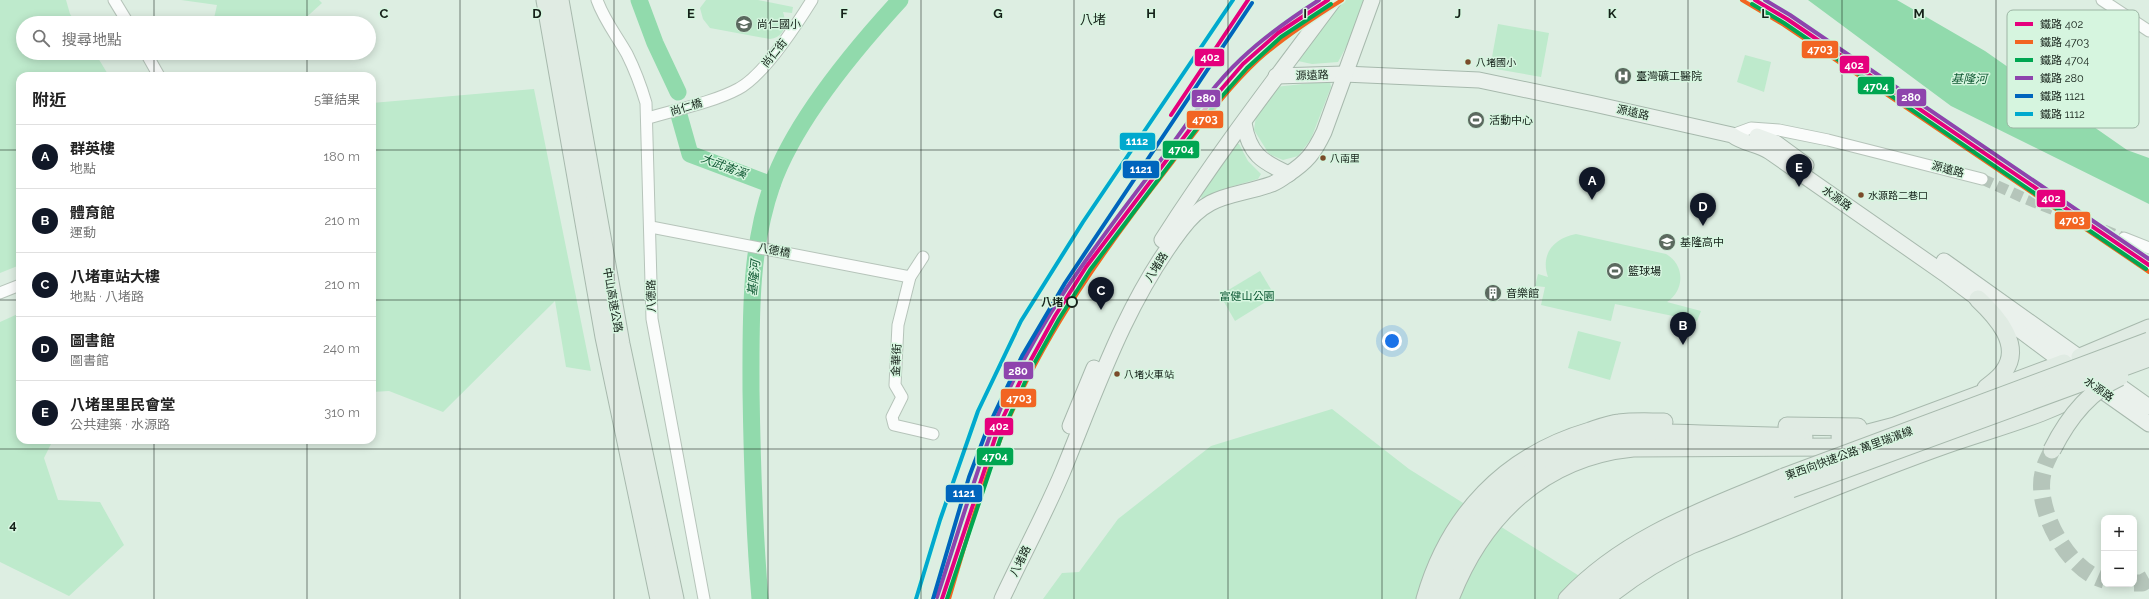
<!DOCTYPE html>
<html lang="zh-TW">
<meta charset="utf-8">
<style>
body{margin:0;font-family:Raleway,"Noto Sans TC",sans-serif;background:#f6f6f6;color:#222}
.controls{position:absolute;right:12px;bottom:12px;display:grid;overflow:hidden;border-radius:8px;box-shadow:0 2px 10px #0003}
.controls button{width:36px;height:36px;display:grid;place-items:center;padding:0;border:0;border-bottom:1px solid #e0e0e0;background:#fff;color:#222;font:20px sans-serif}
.you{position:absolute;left:1392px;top:341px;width:14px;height:14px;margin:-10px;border:3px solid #fff;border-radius:50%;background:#1a73e8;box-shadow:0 0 0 6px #1a73e833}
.badge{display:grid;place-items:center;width:26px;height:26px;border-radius:50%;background:#111827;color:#fff;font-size:13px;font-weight:700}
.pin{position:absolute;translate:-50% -33px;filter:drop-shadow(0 1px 2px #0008)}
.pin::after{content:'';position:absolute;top:21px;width:14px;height:12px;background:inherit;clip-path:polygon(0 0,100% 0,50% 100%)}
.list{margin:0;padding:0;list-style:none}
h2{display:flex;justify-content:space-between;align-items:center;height:52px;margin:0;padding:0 16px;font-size:17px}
h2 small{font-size:13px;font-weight:400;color:#767676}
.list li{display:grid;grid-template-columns:26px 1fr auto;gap:12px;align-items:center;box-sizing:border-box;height:64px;padding:0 16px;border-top:1px solid #e0e0e0}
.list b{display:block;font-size:15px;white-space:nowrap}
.list p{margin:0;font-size:13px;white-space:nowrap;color:#767676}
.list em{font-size:13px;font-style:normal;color:#767676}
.icon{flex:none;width:22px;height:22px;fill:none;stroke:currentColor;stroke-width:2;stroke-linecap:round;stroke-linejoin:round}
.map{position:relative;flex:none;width:2149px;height:599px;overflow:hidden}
.search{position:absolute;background:#fff;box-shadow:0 2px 10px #0003;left:16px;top:16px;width:360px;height:44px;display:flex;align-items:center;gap:10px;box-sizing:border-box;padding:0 14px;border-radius:22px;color:#767676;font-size:15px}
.panel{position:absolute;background:#fff;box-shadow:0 2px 10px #0003;left:16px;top:72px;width:360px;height:372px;border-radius:12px}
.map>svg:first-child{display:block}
</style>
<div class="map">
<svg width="2149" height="599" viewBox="0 0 2149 599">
<rect width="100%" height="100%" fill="#ddeee2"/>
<g fill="#beeacc">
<polygon points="0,0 66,0 70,14 76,23 23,23 23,53 95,53 109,76 20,76 20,265 0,273"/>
<polygon points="181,0 319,0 322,3 300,23 213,23 217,5"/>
<path d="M706 0H758L793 7 792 13 783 12C787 24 785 37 770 39L710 28 703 19 700 8Z"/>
<polygon points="1341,0 1365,0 1352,36 1338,62 1312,64 1298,61"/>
<polygon points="1498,24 1549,33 1541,77 1490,68"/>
<polygon points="1745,55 1771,62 1764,92 1737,82"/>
<polygon points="1330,81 1331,87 1311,139 1298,156 1283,160 1269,154 1254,130 1256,116 1275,87"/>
<polygon points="534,89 591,371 566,367 555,301 443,412 389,391 372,392 372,103"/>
<polygon points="1234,144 1239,144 1248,161 1261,174 1258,179 1226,188 1202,199 1200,193"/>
<path d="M1576 234 1666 254C1685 265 1685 290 1667 302L1701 311 1697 321 1615 304 1611 321 1541 305 1545 287 1535 286 1538 274 1548 277C1540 254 1554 238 1576 234Z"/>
<polygon points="1260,271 1275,296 1235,321 1220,295"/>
<polygon points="20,313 20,440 53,440 44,458 58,500 100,502 124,545 69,596 0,562 0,322"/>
<polygon points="1578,331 1621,342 1610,380 1568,368"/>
<polygon points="1332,409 1409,469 1616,599 1043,599 1062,573 1079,572 1118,519 1211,446"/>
</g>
<polygon fill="#91daac" points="1808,0 1897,0 1985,51 2127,150 2149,158 2149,204 1951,106"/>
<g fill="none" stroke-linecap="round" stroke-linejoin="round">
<g stroke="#91daac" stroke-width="17">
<polyline points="639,0 655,43 678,92"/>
<polyline points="679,115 690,154 772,185"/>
<path d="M760 599C754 529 752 460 751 390 751 321 749 251 772 185 794 122 855 49 900 0"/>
</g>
<polyline stroke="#b5c5ba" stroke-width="11" stroke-dasharray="11 5.5" stroke-linecap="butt" points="1982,179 2024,198 2124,238"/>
<g stroke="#b5c5ba" stroke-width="17" stroke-dasharray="17 8" stroke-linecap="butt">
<path d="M2052 450C2049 457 2044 465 2043 473 2034 508 2068 571 2104 580"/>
<polyline points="2134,583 2142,583 2149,579"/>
</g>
<g stroke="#b6c4ba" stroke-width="13">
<g id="minor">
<polyline points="114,0 128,23"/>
<path d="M597 0C604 20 617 36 627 54 635 70 641 86 646 103L652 319 704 599"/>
<polyline points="2102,0 2149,31"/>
<polyline points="146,53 159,76"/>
<path d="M648 118C675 110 714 102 738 89 763 76 797 24 812 0"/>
<polyline points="1732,135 1751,128 1779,130 1828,140 1982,179"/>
<polyline points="651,227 910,277"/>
<polyline points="2124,238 2149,248"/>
<polyline points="923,257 910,277 898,325 895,385 902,397 892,417 894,425 933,434"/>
<polyline points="0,293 20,285"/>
</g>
</g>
<g stroke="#a7b9ad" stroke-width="17">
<g id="major">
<path d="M1276 76 1344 74 1479 80 1594 104 1732 135C1744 144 1758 144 1770 152L1945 274 2072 369"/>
<path d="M1244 123C1249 154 1262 162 1289 174"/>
<polyline points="1757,136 1776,143 1806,165"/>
<path d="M1162 240C1215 157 1275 79 1334 0"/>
<polyline points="1944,261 2149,407"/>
<polyline points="2091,383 2149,424"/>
<polyline points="1070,426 1094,368"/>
<path d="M1002 599C1022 556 1045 514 1063 471 1097 388 1126 302 1181 230 1209 192 1232 198 1272 184 1277 182 1283 178 1287 175 1307 162 1314 153 1324 132L1372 0"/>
</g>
</g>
<g stroke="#a7b9ad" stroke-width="19">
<g id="highway">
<polyline points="545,0 604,337 659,599"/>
<polyline points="560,0 621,344 675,599"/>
<path d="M1978 299C1996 316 2023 345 2004 371 2000 378 1992 383 1986 388"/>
<polyline points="2080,357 2149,328"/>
<polyline points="1787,426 1858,427"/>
<polyline points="1840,437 1853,437 1895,426 2064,363"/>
<path d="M1425 599C1449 515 1505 456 1590 431 1599 428 1609 424 1619 423 1634 421 1649 422 1664 422"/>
<path d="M1438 599C1464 534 1498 486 1562 454 1579 446 1598 438 1617 436 1645 432 1673 433 1701 434 1735 435 1770 436 1804 437"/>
<path d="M1450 599C1482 516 1543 457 1633 448L1862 447"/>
<path d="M1567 599C1626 536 1707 509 1784 477"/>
<path d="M1586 599C1600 586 1614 572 1630 562 1679 529 1737 510 1791 489"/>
<path d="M1605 599C1632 577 1659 560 1691 545 1776 511 1860 475 1945 445 1996 427 2049 415 2095 386"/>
</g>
</g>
<use href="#minor" stroke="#fafcfb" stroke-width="11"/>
<use href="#major" stroke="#eaf1ec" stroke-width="15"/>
<use href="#highway" stroke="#e0ebe3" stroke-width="17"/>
<g stroke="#a7b9ad" stroke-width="19" stroke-linecap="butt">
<g id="highway-bridge">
<path d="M2052 450C2067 420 2089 391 2120 377"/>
<polyline points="1784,477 2149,341"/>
<polyline points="1791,489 2149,358"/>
</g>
</g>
<use href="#highway-bridge" stroke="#e0ebe3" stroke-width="17"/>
<g stroke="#d6f5df" stroke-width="7">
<g id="rail-1">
<polyline points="1755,0 1787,19 2149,265"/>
<polyline points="1171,115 1248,0"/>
<polyline points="942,599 999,426 1027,367 1055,316 1086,267 1212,100 1243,64 1278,33 1328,0"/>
</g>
</g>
<g stroke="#d6f5df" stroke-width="7">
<g id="rail-2">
<polyline points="1742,0 1784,25 2149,272"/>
<path d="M949 599C966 542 982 483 1005 428 1045 332 1107 246 1171 164 1199 128 1225 91 1258 60 1284 37 1313 18 1342 0"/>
</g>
</g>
<g stroke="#d6f5df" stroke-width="7">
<g id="rail-3">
<polyline points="1752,4 1784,23 2146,269"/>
<polyline points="947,599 1004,428 1031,369 1059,319 1090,270 1216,103 1247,68 1281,37 1331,4"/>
</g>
</g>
<g stroke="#d6f5df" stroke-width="7">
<g id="rail-4">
<polyline points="1765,0 1790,15 2149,259"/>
<path d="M937 597C956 540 973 481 994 425 1031 328 1097 243 1160 161 1185 127 1210 88 1241 59 1265 36 1291 18 1319 0"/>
</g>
</g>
<g stroke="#d6f5df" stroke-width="7">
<polyline id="rail-5" points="933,599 969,477 988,427 1022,356 1065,283 1252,3"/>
</g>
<g stroke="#d6f5df" stroke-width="7">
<polyline id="rail-6" points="916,599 940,520 978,411 1021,321 1083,222 1233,0"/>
</g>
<use href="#rail-1" stroke="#e5007d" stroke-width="4"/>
<use href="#rail-2" stroke="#f26522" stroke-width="4"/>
<use href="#rail-3" stroke="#00a651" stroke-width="4"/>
<use href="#rail-4" stroke="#8e44ad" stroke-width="4"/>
<use href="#rail-5" stroke="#0065bd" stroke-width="4"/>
<use href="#rail-6" stroke="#00a9ce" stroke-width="4"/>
</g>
<path fill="none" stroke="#152119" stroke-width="1" stroke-opacity="0.55" d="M154 0V23M307 0V23M460 0V599M614 0V599M768 0V599M921 0V599M1074 0V599M1228 0V599M1382 0V599M1535 0V599M1688 0V599M1842 0V599M1996 0V599M154 53V76M307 53V76M0 150H20M372 150H2149M0 300H20M372 300H2149M154 440V599M307 440V599M0 449H2149"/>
<defs>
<g id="school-disc" transform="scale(0.9)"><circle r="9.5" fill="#5b695f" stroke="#d6f5df"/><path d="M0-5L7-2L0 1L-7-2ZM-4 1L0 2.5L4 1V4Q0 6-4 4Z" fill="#fff"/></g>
<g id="hospital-disc" transform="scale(0.9)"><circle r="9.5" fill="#5b695f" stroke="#d6f5df"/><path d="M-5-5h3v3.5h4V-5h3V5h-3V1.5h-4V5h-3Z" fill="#fff"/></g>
<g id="stadium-disc" transform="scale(0.9)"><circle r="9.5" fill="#5b695f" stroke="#d6f5df"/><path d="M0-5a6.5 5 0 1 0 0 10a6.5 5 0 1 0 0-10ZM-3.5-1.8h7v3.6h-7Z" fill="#fff"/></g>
<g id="building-disc" transform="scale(0.9)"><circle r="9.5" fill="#5b695f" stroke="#d6f5df"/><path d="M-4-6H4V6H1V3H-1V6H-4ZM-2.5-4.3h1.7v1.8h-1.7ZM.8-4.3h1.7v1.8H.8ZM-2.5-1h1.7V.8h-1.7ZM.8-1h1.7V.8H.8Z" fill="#fff"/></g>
</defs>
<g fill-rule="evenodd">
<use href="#school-disc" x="744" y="24"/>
<use href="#hospital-disc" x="1623" y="76"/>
<use href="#stadium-disc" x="1476" y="120"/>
<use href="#school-disc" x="1667" y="242"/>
<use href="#stadium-disc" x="1615" y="271"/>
<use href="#building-disc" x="1493" y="293"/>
</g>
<g fill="#7a4b2a" stroke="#d6f5df" stroke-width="1.5">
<circle cx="1468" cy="62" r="3.5"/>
<circle cx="1323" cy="158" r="3.5"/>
<circle cx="1861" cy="195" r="3.5"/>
<circle cx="1117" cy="374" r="3.5"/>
</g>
<circle fill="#d6f5df" stroke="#152119" stroke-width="2" cx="1072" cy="302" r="5"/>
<g text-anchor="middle" stroke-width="3" stroke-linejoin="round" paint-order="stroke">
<g font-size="10" fill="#152119" stroke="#d6f5df" text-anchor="start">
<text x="1476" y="66">八堵國小</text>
<text x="1330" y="162">八南里</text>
<text x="1868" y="199">水源路二巷口</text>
<text x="1124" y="378">八堵火車站</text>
</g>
<g font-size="11" fill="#152119" stroke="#d6f5df" text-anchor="start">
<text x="757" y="28">尚仁國小</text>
<text x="1636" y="80">臺灣礦工醫院</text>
<text x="1489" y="124">活動中心</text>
<text x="1680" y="246">基隆高中</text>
<text x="1628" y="275">籃球場</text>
<text x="1506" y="297">音樂館</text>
</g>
<g font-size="11" fill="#152119" stroke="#d6f5df">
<text transform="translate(774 53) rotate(-51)" y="4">尚仁街</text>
<text transform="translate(1312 75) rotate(-2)" y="4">源遠路</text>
<text transform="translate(686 107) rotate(-17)" y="4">尚仁橋</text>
<text transform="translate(1633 112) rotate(13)" y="4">源遠路</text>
<text transform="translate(1948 169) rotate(15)" y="4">源遠路</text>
<text transform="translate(1837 198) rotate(35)" y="4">水源路</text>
<text transform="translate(774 250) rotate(11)" y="4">八德橋</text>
<text transform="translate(1156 267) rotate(-58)" y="4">八堵路</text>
<text transform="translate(651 296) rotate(-91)" y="4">八德路</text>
<text transform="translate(613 300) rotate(80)" y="4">中山高速公路</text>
<text transform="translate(896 360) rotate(-87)" y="4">金華街</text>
<text transform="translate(2099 389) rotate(35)" y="4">水源路</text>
<text transform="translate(1849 453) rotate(-20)" y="4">東西向快速公路 萬里瑞濱線</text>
<text transform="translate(1020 561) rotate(-64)" y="4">八堵路</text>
</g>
<g font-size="11" fill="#05532e" stroke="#d6f5df">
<text x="1247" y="300">富健山公園</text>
</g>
<g font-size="11" font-weight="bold" fill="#152119" stroke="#d6f5df" text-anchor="end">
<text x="1063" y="306">八堵</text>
</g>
<g font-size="12" font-style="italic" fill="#0f5933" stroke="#d6f5df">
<text x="1969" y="83">基隆河</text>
<text transform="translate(724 166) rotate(21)" y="4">大武崙溪</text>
<text transform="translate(754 278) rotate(-84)" y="4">基隆河</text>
</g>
<g font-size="13" fill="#152119" stroke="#d6f5df">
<text x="1093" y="24">八堵</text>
</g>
</g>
<rect x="2007" y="10" width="132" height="118" rx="6" fill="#d6f5df" stroke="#9cb5a4" stroke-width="1"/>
<rect x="2015" y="22" width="18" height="4" fill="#e5007d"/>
<rect x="2015" y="40" width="18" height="4" fill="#f26522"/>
<rect x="2015" y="58" width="18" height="4" fill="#00a651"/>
<rect x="2015" y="76" width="18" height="4" fill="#8e44ad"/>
<rect x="2015" y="94" width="18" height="4" fill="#0065bd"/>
<rect x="2015" y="112" width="18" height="4" fill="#00a9ce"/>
<g font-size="11" fill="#152119">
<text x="2040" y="28">鐵路 402</text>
<text x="2040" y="46">鐵路 4703</text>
<text x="2040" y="64">鐵路 4704</text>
<text x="2040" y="82">鐵路 280</text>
<text x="2040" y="100">鐵路 1121</text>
<text x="2040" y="118">鐵路 1112</text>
</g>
<g font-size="13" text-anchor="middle" font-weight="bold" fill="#152119" stroke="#d6f5df" stroke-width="3" stroke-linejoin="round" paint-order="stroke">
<text x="384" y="18">C</text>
<text x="537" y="18">D</text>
<text x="691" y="18">E</text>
<text x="844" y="18">F</text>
<text x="998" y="18">G</text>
<text x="1151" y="18">H</text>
<text x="1305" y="18">I</text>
<text x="1458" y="18">J</text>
<text x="1612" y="18">K</text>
<text x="1765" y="18">L</text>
<text x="1919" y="18">M</text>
<text x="13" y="529">4</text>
</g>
<g stroke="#d6f5df" stroke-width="1.5">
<rect x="1801" y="40" width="38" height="19" rx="4" fill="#f26522"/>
<rect x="1194" y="48" width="31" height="19" rx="4" fill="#e5007d"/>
<rect x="1839" y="55" width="31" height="19" rx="4" fill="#e5007d"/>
<rect x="1857" y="76" width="38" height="19" rx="4" fill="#00a651"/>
<rect x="1896" y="88" width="31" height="19" rx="4" fill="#8e44ad"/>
<rect x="1191" y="89" width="30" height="19" rx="4" fill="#8e44ad"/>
<rect x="1186" y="110" width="38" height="19" rx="4" fill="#f26522"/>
<rect x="1119" y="132" width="37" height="19" rx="4" fill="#00a9ce"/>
<rect x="1162" y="140" width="38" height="19" rx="4" fill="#00a651"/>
<rect x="1122" y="160" width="38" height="19" rx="4" fill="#0065bd"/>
<rect x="2036" y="189" width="30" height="19" rx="4" fill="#e5007d"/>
<rect x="2054" y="211" width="37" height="19" rx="4" fill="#f26522"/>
<rect x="1003" y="361" width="31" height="19" rx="4" fill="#8e44ad"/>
<rect x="1000" y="388" width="37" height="20" rx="4" fill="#f26522"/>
<rect x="984" y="417" width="30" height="19" rx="4" fill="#e5007d"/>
<rect x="976" y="447" width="38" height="19" rx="4" fill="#00a651"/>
<rect x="945" y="484" width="38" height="19" rx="4" fill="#0065bd"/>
</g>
<g font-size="11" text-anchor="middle" font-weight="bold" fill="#fff">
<text x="1820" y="53">4703</text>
<text x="1210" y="61">402</text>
<text x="1854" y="69">402</text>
<text x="1876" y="90">4704</text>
<text x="1911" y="101">280</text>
<text x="1206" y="102">280</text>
<text x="1205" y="123">4703</text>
<text x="1137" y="145">1112</text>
<text x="1181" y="153">4704</text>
<text x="1141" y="173">1121</text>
<text x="2051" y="202">402</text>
<text x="2072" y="224">4703</text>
<text x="1018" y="375">280</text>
<text x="1019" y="402">4703</text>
<text x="999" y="430">402</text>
<text x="995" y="460">4704</text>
<text x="964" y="497">1121</text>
</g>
</svg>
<div class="controls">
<button>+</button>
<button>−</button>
</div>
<div class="you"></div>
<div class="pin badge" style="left:1592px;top:200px">A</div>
<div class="pin badge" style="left:1683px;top:345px">B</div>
<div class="pin badge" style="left:1101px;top:310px">C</div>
<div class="pin badge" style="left:1703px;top:226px">D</div>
<div class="pin badge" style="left:1799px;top:187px">E</div>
<div class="search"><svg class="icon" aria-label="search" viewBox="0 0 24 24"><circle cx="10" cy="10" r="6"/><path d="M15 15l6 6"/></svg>搜尋地點</div>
<section class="panel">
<h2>附近<small>5筆結果</small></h2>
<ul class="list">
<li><span class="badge">A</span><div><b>群英樓</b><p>地點</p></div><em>180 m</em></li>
<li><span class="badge">B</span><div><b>體育館</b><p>運動</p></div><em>210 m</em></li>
<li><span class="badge">C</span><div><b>八堵車站大樓</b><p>地點 · 八堵路</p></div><em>210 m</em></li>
<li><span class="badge">D</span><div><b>圖書館</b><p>圖書館</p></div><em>240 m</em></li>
<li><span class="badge">E</span><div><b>八堵里里民會堂</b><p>公共建築 · 水源路</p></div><em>310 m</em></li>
</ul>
</section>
</div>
